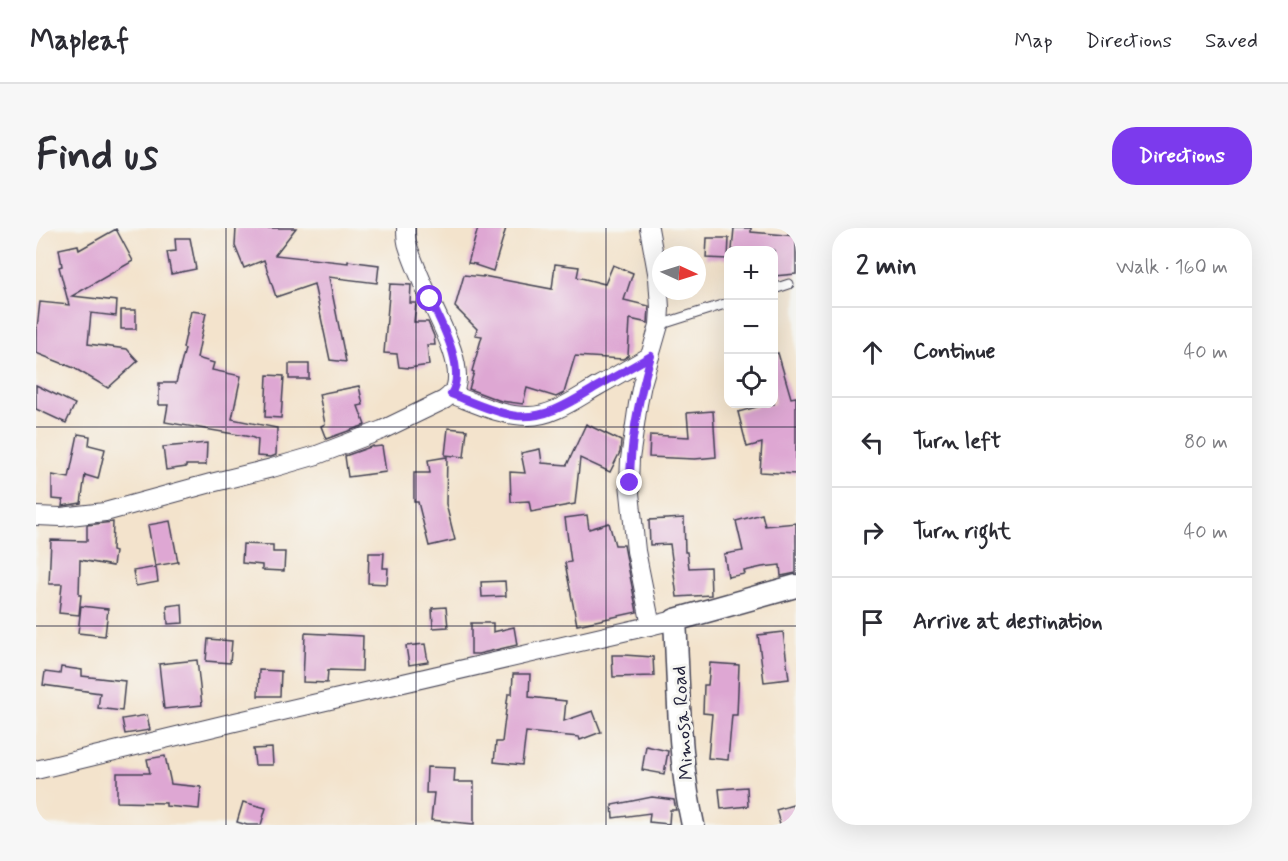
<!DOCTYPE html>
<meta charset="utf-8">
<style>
body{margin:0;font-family:Mynerve,sans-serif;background:#f7f7f7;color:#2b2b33}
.controls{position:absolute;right:18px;top:18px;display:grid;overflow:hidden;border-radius:12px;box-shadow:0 6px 24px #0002}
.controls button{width:54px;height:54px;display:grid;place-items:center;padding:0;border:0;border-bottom:2px solid #e1e1e2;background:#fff;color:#2b2b33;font:30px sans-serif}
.compass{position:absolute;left:616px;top:18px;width:54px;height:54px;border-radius:50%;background:#fff;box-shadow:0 6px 24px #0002;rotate:94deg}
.stop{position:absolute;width:18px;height:18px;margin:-14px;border:4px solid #7c3aed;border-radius:50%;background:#fff}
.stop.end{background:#7c3aed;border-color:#fff;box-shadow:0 2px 6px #0008}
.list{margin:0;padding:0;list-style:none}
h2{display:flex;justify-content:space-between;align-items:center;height:78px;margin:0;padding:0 24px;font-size:26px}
h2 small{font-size:20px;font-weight:400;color:#7c7c81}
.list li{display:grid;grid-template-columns:39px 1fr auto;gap:18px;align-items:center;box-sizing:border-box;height:90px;padding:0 24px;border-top:2px solid #e1e1e2}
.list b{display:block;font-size:22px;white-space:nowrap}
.list em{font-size:20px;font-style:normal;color:#7c7c81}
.icon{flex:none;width:33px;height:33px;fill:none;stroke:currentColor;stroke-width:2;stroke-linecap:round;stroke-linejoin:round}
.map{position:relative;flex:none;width:760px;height:597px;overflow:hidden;border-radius:24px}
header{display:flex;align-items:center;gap:36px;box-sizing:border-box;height:84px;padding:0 30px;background:#fff;border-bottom:2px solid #e1e1e2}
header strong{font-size:28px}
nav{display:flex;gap:33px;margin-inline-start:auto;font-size:21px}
.intro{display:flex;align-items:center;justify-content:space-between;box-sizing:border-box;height:144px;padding:0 36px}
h1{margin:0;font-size:42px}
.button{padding:15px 27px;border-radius:24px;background:#7c3aed;color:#fff;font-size:21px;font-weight:700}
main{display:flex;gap:36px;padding:0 36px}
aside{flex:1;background:#fff;border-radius:24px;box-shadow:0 6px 24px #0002}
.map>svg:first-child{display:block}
</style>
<header>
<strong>Mapleaf</strong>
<nav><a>Map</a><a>Directions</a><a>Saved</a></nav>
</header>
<div class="intro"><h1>Find us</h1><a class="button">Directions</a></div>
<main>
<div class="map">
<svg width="760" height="597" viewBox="0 0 760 597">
<rect width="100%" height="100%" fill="#f6f6f2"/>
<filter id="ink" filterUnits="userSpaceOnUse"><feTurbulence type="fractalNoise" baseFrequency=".0167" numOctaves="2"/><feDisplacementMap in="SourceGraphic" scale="12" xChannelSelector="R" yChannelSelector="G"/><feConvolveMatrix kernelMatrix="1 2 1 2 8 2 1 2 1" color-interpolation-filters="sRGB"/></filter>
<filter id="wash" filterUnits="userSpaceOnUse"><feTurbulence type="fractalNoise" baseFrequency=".008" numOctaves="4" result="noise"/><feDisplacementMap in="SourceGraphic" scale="24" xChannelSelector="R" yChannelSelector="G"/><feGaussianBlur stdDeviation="1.35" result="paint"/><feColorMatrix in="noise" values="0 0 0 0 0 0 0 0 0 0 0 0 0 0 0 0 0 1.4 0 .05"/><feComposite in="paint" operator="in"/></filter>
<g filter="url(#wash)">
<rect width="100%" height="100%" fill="#f3e3cc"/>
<g id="blocks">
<g fill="#dea7d3">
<polygon points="200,0 260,0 239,27 312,35 312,33 343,37 341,55 293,49 310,134 294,132 278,56 240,69 228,32 208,40 199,18"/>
<polygon points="442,0 470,0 457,43 439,37 440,36 432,35"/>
<polygon points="698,0 715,0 715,4 760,8 760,46 738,48 738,22 696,22"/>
<polygon points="80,1 97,33 36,68 81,73 80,88 55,85 52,116 91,121 102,133 72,160 38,140 0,125 0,100 1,100 4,74 33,77 23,39 26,38 23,21 42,17 43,22"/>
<polygon points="139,10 154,10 160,41 135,46 131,24 140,23"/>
<polygon points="671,10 693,10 692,31 670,30"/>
<polygon points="519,36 543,39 541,49 569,56 577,37 597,45 588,72 613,78 612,95 594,91 592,128 587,131 539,128 528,165 520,169 491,160 487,176 465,173 433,161 438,144 436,143 446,108 439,107 441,101 419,79 428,47 447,49 447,48 516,61"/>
<polygon points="354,56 375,57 374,75 380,75 378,94 392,94 398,108 399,117 391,117 393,137 373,140 363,139 361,126 348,125"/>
<rect x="85" y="82" width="15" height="19"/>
<polygon points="155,83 170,85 161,130 178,135 176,142 205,148 196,191 241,200 240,227 235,229 221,228 222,212 215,209 129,194 132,177 123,177 123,155 140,155 149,121 147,120"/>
<polygon points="742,125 755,170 760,169 760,246 724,244 726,215 711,219 702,184 721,179 721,177 738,176 738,126"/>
<rect x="253" y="136" width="20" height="15"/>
<polygon points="231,147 248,148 245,190 229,189"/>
<polygon points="0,157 39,176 30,195 0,181"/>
<polygon points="323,158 327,177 322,178 329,197 290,211 285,198 289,196 283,166"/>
<polygon points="677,183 680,229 659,231 613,229 614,207 653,209 651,185"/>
<polygon points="550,196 585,213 584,224 574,244 544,230 539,276 495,284 493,273 475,274 474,244 489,245 485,225 504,221 506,235 531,237"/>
<polygon points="412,200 431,202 428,229 409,227"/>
<polygon points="42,206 54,208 53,217 69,221 62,251 49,247 45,275 26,278 27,272 16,271 16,247 33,250"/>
<polygon points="171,215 170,237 150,237 150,239 130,242 127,219"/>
<polygon points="337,218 337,219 346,218 350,244 312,249 309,228"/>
<polygon points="411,229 410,276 419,312 393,318 382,274 378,274 378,245 394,245 392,232"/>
<polygon points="726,286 729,298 760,295 760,345 745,348 744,337 726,339 708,343 709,346 692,349 688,326 707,323 700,293"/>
<polygon points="551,287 553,301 573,295 579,317 588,317 601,384 541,397 529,335 535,334 529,290"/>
<polygon points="648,290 649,324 651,324 653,340 674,339 675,367 641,369 634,316 614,317 613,292"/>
<polygon points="134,293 142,334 119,338 112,297"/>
<polygon points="77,294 76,323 79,324 77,338 44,332 43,367 45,367 43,387 23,385 26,356 13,356 15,312 51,313 51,297"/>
<polygon points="207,316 237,317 237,324 249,324 248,343 226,342 226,337 206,335"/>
<polygon points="333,325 348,325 347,340 352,340 351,356 332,355"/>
<polygon points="120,339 122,354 100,358 97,343"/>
<polygon points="469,353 470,368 446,369 445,354"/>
<polygon points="146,376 147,395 132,396 131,378"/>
<polygon points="45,378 72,381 69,408 42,405"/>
<polygon points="410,379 412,399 397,400 396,380"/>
<polygon points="435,395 457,395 457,404 478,399 481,417 442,426 435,426"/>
<polygon points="747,404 753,451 728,454 722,407"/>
<polygon points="269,405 327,408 326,443 292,442 291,455 267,454"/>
<polygon points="172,411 196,413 194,435 170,433"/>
<polygon points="389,416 392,434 373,437 370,418"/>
<polygon points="576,427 588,427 617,429 618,448 577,449"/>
<polygon points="161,432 166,477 128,481 123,436"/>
<polygon points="674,435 703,437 701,487 696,487 692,532 672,530 676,486 667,485 668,457 672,457"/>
<polygon points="25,439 46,442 46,448 89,453 86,483 62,480 64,465 7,457 9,444 24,446"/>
<polygon points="223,442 245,443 244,468 222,468"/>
<polygon points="477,446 494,446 493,469 530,473 528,493 557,483 565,504 544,512 543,509 490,504 486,537 458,534 460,514 466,514 472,466 476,466"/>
<polygon points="111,487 114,502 89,506 86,491"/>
<polygon points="610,518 632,523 628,546 606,542"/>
<polygon points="236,520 237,537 219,537 217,521"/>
<polygon points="129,528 135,556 165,559 163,581 130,578 130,575 81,574 81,545 114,545 111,531"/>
<polygon points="391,539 419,540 418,554 438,554 438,596 395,592 398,565 390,565"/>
<polygon points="711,559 712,578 685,581 683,561"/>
<polygon points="616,569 638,572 640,582 634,582 633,596 613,594 614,585 577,590 576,577"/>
<polygon points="207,574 230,580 225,597 211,597 201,594"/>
<polygon points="757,577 760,587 760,597 744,597 740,582"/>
</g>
</g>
</g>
<g filter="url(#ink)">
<use href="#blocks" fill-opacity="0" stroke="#413f51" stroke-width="1.5"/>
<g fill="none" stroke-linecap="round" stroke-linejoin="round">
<g stroke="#413f51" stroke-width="11">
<g id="service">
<polyline points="738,61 753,56"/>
<polyline points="623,97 692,75"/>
</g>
</g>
<g stroke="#413f51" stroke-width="20">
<g id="minor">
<polyline points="613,0 622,50 624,80 623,97 606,156 602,176 594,231 593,255 600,323 615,398"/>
<path d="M415 166C439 175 465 188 491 188 516 189 541 170 562 158 580 148 597 138 614 128"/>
<path d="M0 288 25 289 69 284 175 255 236 240 281 227 346 202 408 172C413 168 418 165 420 158 426 134 405 96 395 74 387 56 378 37 372 18 370 13 370 6 370 0"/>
<polyline points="0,542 199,494 639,392"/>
</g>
</g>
<g stroke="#413f51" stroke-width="25">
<path id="tertiary" d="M657 597C642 530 643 460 639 392L760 358"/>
</g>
<use href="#service" stroke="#fff" stroke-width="9"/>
<use href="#minor" stroke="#fff" stroke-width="18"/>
<use href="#tertiary" stroke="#fff" stroke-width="22"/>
</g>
</g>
<g fill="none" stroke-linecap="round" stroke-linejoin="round" filter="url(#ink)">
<path stroke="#7c3aed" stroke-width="8" d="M394 71C405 95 431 141 415 166 436 174 459 185 481 188 512 191 538 172 562 158 580 148 597 138 615 128 603 169 594 211 594 255"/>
</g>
<path fill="none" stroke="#22223b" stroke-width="1.5" stroke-opacity="0.55" d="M190 0V597M380 0V597M570 0V597M0 199H760M0 398H760"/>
<g text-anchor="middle" stroke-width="6" stroke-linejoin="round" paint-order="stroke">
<g font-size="20" fill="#22223b" stroke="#f6f6f2">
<text transform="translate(646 495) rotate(-94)" y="7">Mimosa Road</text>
</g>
</g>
</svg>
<div class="controls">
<button>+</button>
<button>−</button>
<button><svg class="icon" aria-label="locate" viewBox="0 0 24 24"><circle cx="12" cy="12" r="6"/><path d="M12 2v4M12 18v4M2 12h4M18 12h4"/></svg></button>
</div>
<svg class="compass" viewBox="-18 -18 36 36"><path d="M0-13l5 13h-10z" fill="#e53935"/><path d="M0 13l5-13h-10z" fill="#7c7c81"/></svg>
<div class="stop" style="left:394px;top:71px"></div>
<div class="stop end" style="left:594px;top:255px"></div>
</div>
<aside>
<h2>2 min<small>Walk · 160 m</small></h2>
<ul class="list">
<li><svg class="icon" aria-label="ahead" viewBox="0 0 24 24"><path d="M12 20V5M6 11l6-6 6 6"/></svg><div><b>Continue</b></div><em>40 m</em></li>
<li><svg class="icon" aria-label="left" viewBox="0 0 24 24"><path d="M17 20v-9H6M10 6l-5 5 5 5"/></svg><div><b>Turn left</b></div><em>80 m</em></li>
<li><svg class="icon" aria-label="right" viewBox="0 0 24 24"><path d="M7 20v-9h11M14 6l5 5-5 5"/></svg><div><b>Turn right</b></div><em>40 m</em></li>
<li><svg class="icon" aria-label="arrive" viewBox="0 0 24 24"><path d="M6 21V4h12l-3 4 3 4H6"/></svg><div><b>Arrive at destination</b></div></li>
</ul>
</aside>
</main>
